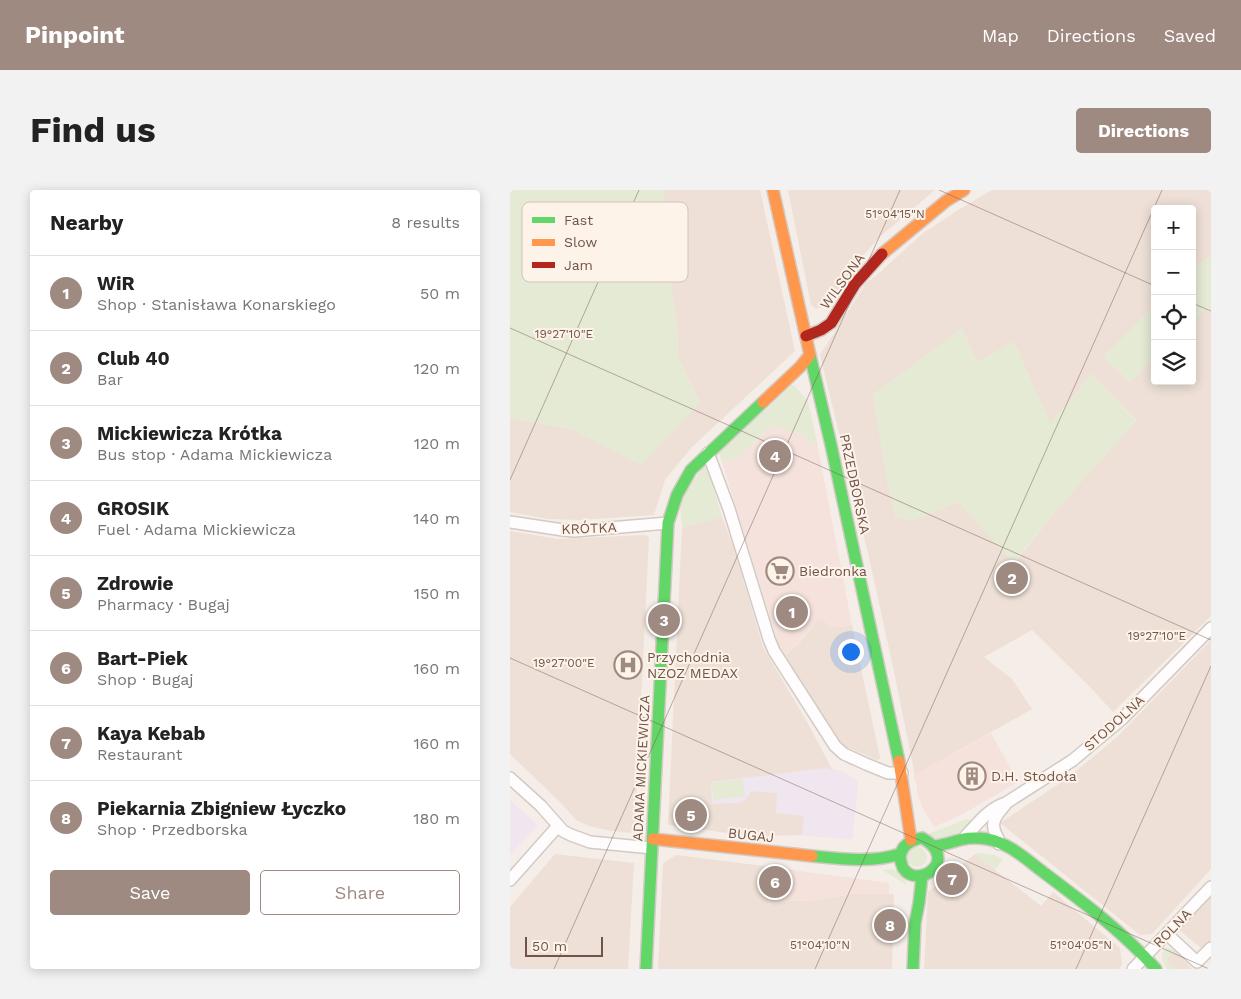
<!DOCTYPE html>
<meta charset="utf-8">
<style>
body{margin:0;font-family:"Work Sans",sans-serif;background:#f2f2f2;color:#222}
.controls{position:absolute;right:15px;top:15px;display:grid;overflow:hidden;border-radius:5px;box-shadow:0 2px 12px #0003}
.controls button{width:45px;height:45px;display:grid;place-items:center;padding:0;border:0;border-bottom:1px solid #e0e0e0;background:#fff;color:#222;font:25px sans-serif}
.scale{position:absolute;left:15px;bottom:12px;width:78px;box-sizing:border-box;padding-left:5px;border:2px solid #70544b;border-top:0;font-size:14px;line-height:18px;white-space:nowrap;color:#70544b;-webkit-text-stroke:4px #fef3e9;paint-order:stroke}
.you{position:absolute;left:340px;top:461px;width:18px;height:18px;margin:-12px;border:4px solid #fff;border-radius:50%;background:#1a73e8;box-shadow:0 0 0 8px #1a73e833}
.badge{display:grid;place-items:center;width:32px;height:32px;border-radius:50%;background:#9f8a82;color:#fff;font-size:16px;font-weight:700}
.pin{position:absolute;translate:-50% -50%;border:2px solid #fff;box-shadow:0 1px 5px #0006}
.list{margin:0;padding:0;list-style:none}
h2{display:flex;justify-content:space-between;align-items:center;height:65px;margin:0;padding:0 20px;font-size:21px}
h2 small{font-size:16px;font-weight:400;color:#767676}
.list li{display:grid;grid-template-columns:32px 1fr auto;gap:15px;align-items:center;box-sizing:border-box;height:75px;padding:0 20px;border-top:1px solid #e0e0e0}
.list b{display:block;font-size:19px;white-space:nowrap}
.list p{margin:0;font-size:16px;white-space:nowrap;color:#767676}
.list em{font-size:16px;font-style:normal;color:#767676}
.actions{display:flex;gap:10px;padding:15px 20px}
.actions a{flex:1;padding:11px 0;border:1px solid #9f8a82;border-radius:5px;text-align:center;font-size:18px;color:#9f8a82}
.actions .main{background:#9f8a82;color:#fff}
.icon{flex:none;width:28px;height:28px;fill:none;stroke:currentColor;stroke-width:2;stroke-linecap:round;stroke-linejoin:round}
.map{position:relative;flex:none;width:701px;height:779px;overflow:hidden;border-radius:5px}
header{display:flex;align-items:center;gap:30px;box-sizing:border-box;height:70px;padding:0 25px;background:#9f8a82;color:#fff}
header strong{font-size:24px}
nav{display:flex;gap:28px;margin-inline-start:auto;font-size:18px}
.intro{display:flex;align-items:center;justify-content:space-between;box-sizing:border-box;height:120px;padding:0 30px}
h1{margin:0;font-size:35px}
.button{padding:12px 22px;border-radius:5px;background:#9f8a82;color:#fff;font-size:18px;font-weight:700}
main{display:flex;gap:30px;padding:0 30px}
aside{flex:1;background:#fff;border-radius:5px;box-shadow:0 2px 12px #0003}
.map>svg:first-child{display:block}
</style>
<header>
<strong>Pinpoint</strong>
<nav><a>Map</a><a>Directions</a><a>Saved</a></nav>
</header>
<div class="intro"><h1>Find us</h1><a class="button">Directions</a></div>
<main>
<aside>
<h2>Nearby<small>8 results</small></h2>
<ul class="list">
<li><span class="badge">1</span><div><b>WiR</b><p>Shop · Stanisława Konarskiego</p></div><em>50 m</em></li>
<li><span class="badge">2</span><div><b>Club 40</b><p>Bar</p></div><em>120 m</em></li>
<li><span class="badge">3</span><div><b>Mickiewicza Krótka</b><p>Bus stop · Adama Mickiewicza</p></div><em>120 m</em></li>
<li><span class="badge">4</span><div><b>GROSIK</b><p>Fuel · Adama Mickiewicza</p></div><em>140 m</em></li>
<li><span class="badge">5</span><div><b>Zdrowie</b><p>Pharmacy · Bugaj</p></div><em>150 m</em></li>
<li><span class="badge">6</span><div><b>Bart-Piek</b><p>Shop · Bugaj</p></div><em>160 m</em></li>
<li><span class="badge">7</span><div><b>Kaya Kebab</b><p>Restaurant</p></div><em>160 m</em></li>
<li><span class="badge">8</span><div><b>Piekarnia Zbigniew Łyczko</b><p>Shop · Przedborska</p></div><em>180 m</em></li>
</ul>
<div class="actions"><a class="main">Save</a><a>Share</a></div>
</aside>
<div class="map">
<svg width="701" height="779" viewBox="0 0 701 779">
<rect width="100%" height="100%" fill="#f5eee8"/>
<g fill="#eee0d6" fill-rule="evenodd">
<polygon points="153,0 250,0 285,161 181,258 155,290 144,325 70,330 38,329 0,322 0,228 62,239 109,263 123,271 190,213 168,167 167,135 158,77 155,41"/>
<polygon points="278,0 425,0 372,45 347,72 320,114 306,119 301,115"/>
<path d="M482 0H701V65L682 80V19H645V115L594 167 620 192 645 168V191H682V132L696 118 701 123V426L603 522 580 497 522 440 474 467 502 489 522 519 405 585 383 477 358 363 310 165 356 93 369 83 412 44 448 20ZM452 139 467 172 504 152 540 234 562 209 581 184 626 230 554 311 504 373 449 312 386 327 378 295 363 205Z"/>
<polygon points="212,327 224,359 253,457 297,532 322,579 334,582 348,592 342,649 292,645 247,646 232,645 158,635 172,337"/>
<polygon points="0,341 48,349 136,345 139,348 125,633 121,643 96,640 79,636 66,630 51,613 0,564"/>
<polygon points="308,429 334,437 342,435 370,568 367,570 332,555 273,469 285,455 287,456"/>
<polygon points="701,450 701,679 642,744 630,745 490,633 559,587 607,547"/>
<polygon points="45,664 124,673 118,779 0,779 0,717"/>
<polygon points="465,664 531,716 543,702 610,758 612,775 609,779 414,779 418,702"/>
<polygon points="167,665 253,676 259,715 279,711 309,710 341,704 384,704 382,779 148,779 153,674 159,669"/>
<polygon points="701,706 701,750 692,759 669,740"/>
<polygon points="665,760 682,779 665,779 656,769"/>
</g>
<g fill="#f5e2dc">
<polygon points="261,236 296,245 298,254 307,252 342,435 334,437 321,437 315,432 308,429 286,456 284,455 273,469 212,272 227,268"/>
<polygon points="481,543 508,592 451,625 424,637 414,621 407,603 407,595 403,586"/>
<polygon points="253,676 379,693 379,704 341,704 309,710 279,711 259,715"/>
</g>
<g fill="#f0e6f0">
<polygon points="315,578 334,582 348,592 342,649 292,645 294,626 266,623 267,603 240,601 240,604 235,610 229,613 202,614 201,592"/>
<polygon points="0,610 28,635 0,665"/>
</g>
<g fill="#e4ead4">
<polygon points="0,0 153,0 155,41 158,77 167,135 168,167 190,213 131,275 62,239 0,228"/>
<polygon points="701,65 701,123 696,118 682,132 682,80"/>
<polygon points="645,115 645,168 620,192 594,167"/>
<path d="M452 139 467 172 504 152 540 233 562 209 581 184 626 231C583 277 543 324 503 373L449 312 402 331 386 327 378 295 363 205Z"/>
<polygon points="282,195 284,195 298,211 307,252 298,254 295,245 261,236 227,268 212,272 209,263"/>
<polygon points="194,276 200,285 212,327 172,337 170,316 175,303"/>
<polygon points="232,589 235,606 204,610 201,593"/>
<polygon points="457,629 466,632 461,637 430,651 415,644 411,638 418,644"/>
<circle cx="407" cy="667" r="10"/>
<polygon points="468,663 484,665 493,669 485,680 465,664"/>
<path d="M381 679C391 680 393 687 397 695L372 680Z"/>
<path d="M657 758 665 760 656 769 665 779H657C652 772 649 764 657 758Z"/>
</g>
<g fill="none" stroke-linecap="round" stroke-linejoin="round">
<g stroke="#d2cac4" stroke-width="14">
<g id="street">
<polyline points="198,263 219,319 259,449 264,461 325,556 334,564 356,574 378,583 392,583"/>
<polyline points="0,332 53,340 64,341 158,333"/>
<polyline points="0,588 31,616 53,641 61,645 80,652 142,658"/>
<path d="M454 648C467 635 477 619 496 613L563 570 612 529 701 438"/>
<path d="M489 654C489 648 487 647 485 642 480 631 489 622 495 615"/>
<polyline points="0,690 48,636"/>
<polyline points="657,744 687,772 701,758"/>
<polyline points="623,779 701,697"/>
</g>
</g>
<g stroke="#d4cac5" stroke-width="14">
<g id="fast">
<polyline points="300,165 321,255 389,571"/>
<path d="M412 648C451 669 408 701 393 678 391 673 389 668 391 663 394 653 403 650 412 648Z"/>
<path d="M425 656C446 653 454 645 477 649 499 653 516 669 533 682 573 712 612 741 646 779"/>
<path d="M302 666C331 669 362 673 390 664"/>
<polyline points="136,779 158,333 167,305 181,280 253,212"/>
<polyline points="403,779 405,733 409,713 412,686"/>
</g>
</g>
<g stroke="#d4cac5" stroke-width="14">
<g id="slow">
<polyline points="372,64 436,11 454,0"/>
<polyline points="253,212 290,177 300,165 263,0"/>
<polyline points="389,571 401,650"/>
<polyline points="143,649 302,666"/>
</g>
</g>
<g stroke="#d4cac5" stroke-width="14">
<polyline id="jam" points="296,146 311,140 321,133 345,94 372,64"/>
</g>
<use href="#street" stroke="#fefcfc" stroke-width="11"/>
<use href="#fast" stroke="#63d668" stroke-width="11"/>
<use href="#slow" stroke="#ff974d" stroke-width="11"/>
<use href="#jam" stroke="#b3261e" stroke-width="11"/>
</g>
<path fill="none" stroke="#70544b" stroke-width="1" stroke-opacity="0.45" d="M429 0 645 96M682 113 701 121M0 138 701 450M0 290 129 0M0 468 699 779M44 779 390 0M305 779 652 0M566 779 701 476"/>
<defs>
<g id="supermarket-ring" transform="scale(1.4375)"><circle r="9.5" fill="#fef3e9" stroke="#9f8a82" stroke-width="1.5"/><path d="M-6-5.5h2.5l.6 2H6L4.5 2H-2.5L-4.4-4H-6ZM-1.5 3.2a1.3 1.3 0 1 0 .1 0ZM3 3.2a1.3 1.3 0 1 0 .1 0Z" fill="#9f8a82"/></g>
<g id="hospital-ring" transform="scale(1.4375)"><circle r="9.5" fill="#fef3e9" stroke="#9f8a82" stroke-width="1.5"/><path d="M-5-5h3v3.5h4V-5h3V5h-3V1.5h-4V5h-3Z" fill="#9f8a82"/></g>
<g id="building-ring" transform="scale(1.4375)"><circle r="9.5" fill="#fef3e9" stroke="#9f8a82" stroke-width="1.5"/><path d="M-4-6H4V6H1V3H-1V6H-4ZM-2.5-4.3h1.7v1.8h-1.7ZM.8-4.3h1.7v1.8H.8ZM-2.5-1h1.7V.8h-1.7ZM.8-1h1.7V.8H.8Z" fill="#9f8a82"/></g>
</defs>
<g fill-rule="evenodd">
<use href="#supermarket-ring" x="270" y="381"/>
<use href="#hospital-ring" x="118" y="475"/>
<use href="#building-ring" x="462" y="586"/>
</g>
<g text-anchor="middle" stroke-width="4" stroke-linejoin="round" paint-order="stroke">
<g font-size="14" fill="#70544b" stroke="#fef3e9">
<text transform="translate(332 91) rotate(-54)" y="5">WILSONA</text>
<text transform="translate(345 294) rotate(78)" y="5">PRZEDBORSKA</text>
<text transform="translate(79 338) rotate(-2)" y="5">KRÓTKA</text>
<text transform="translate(604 533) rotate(-42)" y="5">STODOLNA</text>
<text transform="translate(131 578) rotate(-87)" y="5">ADAMA MICKIEWICZA</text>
<text transform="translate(241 645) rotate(6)" y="5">BUGAJ</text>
<text transform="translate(662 738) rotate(-46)" y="5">ROLNA</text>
</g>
<g font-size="14" fill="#70544b" stroke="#fef3e9" text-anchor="start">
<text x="289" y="386">Biedronka</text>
<text x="137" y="472">Przychodnia<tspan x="137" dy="16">NZOZ MEDAX</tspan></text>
<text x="481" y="591">D.H. Stodoła</text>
</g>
</g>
<rect x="12" y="12" width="166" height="80" rx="8" fill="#fef3e9" stroke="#d3c3ba" stroke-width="1"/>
<rect x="22" y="27" width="23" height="6" fill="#63d668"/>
<rect x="22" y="49" width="23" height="7" fill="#ff974d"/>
<rect x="22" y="72" width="23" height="6" fill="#b3261e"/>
<g font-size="14" fill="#70544b">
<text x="54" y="35">Fast</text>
<text x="54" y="57">Slow</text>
<text x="54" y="80">Jam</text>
</g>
<g font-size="12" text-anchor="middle" fill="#70544b" stroke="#fef3e9" stroke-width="4" stroke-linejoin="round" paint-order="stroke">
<text x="385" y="28">51°04'15"N</text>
<text x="54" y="148">19°27'10"E</text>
<text x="647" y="450">19°27'10"E</text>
<text x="54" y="477">19°27'00"E</text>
<text x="310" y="759">51°04'10"N</text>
<text x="571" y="759">51°04'05"N</text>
</g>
</svg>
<div class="controls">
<button>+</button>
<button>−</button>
<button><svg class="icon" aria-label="locate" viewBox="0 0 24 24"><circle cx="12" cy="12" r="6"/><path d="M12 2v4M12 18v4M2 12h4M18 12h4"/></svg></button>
<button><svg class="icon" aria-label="layers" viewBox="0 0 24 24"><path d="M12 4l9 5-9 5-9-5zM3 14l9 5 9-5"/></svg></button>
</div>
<div class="scale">50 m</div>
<div class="you"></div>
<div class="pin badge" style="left:282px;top:422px">1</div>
<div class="pin badge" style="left:502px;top:388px">2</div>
<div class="pin badge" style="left:154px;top:430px">3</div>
<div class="pin badge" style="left:265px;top:266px">4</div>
<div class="pin badge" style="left:181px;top:625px">5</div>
<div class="pin badge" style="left:265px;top:692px">6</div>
<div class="pin badge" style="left:442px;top:689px">7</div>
<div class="pin badge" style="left:380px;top:735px">8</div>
</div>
</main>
